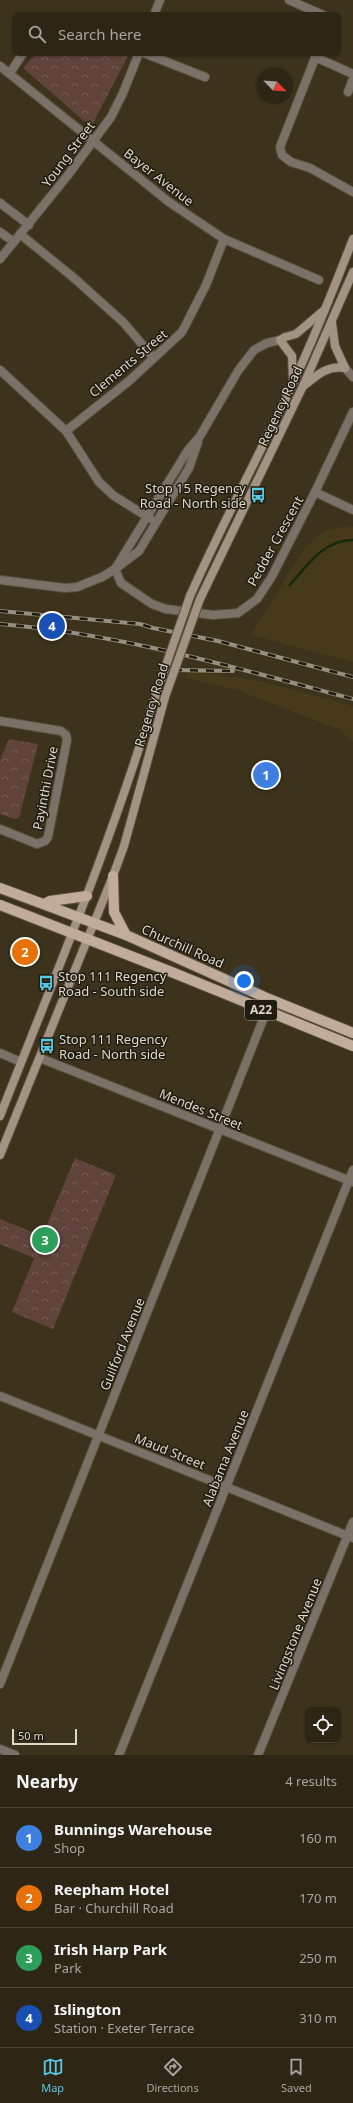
<!DOCTYPE html>
<meta charset="utf-8">
<style>
body{margin:0;font-family:"Noto Sans",sans-serif;background:#3a3222;color:#f1f3f6}
.controls{position:absolute;right:12px;bottom:12px;display:grid;overflow:hidden;border-radius:8px;box-shadow:0 1px 3px #0004}
.controls button{width:36px;height:36px;display:grid;place-items:center;padding:0;border:0;border-bottom:1px solid #494334;background:#2e2615;color:#f1f3f6;font:20px sans-serif}
.compass{position:absolute;left:257px;top:68px;width:36px;height:36px;border-radius:50%;background:#2e2615;box-shadow:0 1px 3px #0004;rotate:115deg}
.scale{position:absolute;left:12px;bottom:10px;width:65px;box-sizing:border-box;padding-left:4px;border:2px solid #dcd7c9;border-top:0;font-size:11px;line-height:14px;white-space:nowrap;color:#dcd7c9;-webkit-text-stroke:3px #201c11;paint-order:stroke}
.you{position:absolute;left:244px;top:981px;width:14px;height:14px;margin:-10px;border:3px solid #fff;border-radius:50%;background:#1a73e8;box-shadow:0 0 0 6px #1a73e833}
.badge{display:grid;place-items:center;width:26px;height:26px;border-radius:50%;background:#58c9e3;color:#fff;font-size:13px;font-weight:700}
.pin{position:absolute;translate:-50% -50%;border:2px solid #fff;box-shadow:0 1px 4px #0006}
.list{margin:0;padding:0;list-style:none}
h2{display:flex;justify-content:space-between;align-items:center;height:52px;margin:0;padding:0 16px;font-size:17px}
h2 small{font-size:13px;font-weight:400;color:#a7a5a0}
.list li{display:grid;grid-template-columns:26px 1fr auto;gap:12px;align-items:center;box-sizing:border-box;height:60px;padding:0 16px;border-top:1px solid #494334}
.list b{display:block;font-size:15px;white-space:nowrap}
.list p{margin:0;font-size:13px;white-space:nowrap;color:#a7a5a0}
.list em{font-size:13px;font-style:normal;color:#a7a5a0}
.icon{flex:none;width:22px;height:22px;fill:none;stroke:currentColor;stroke-width:2;stroke-linecap:round;stroke-linejoin:round}
.map{position:relative;flex:none;width:353px;height:1755px;overflow:hidden}
.search{position:absolute;background:#2e2615;box-shadow:0 1px 3px #0004;left:12px;right:12px;top:12px;height:44px;display:flex;align-items:center;gap:10px;box-sizing:border-box;padding:0 14px;border-radius:8px;color:#a7a5a0;font-size:15px}
.sheet{height:292px;background:#2e2615}
nav{display:flex;justify-content:space-around;align-items:center;box-sizing:border-box;height:56px;border-top:1px solid #494334;background:#2e2615;font-size:11px;color:#a7a5a0}
nav a{display:grid;justify-items:center;gap:2px}
nav .on{color:#58c9e3}
.map>svg:first-child{display:block}
</style>
<div class="map">
<svg width="353" height="1755" viewBox="0 0 353 1755">
<defs>
<pattern id="forest-crowns" width="20" height="18" patternUnits="userSpaceOnUse"><rect width="20" height="18" fill="#60433b"/><path d="M2 6a3 3 0 1 1 6 0M12 15a3 3 0 1 1 6 0" fill="none" stroke="#765d56"/></pattern>
</defs>
<rect width="100%" height="100%" fill="#3d331c"/>
<g fill="#473a1b">
<polygon points="347,526 353,527 353,662 251,635 304,549 325,530"/>
<polygon points="188,671 260,681 353,706 353,742 340,730 237,690 186,678"/>
</g>
<g fill="url(#forest-crowns)">
<polygon points="37,53 125,53 129,54 91,127 23,68"/>
<polygon points="9,739 38,744 19,818 14,819 0,814 0,760"/>
<polygon points="75,1158 116,1175 53,1329 12,1312 34,1258 0,1244 0,1219 42,1236"/>
</g>
<g fill="none" stroke-linecap="round" stroke-linejoin="round">
<path stroke="#132c0b" stroke-width="2.5" d="M290 585C308 564 324 540 353 540"/>
<g stroke="#5a513b" stroke-width="10">
<g id="minor">
<polyline points="289,0 323,15"/>
<polyline points="154,15 160,0"/>
<polyline points="144,53 205,77"/>
<polyline points="317,53 280,147 282,155 291,162 310,168 353,192"/>
<polyline points="315,57 353,74"/>
<polyline points="0,66 169,202 224,239 319,280"/>
<polyline points="10,73 23,53"/>
<polyline points="348,92 353,79"/>
<polyline points="0,203 29,225"/>
<polyline points="0,232 14,242"/>
<polyline points="20,234 74,278 123,322 153,357"/>
<polyline points="0,259 68,175 111,117 123,93 139,53"/>
<polyline points="345,368 353,377"/>
<polyline points="0,370 66,431 99,482 114,496 151,519"/>
<polyline points="66,431 129,381 182,332 206,285 224,239"/>
<polyline points="315,492 353,510"/>
<polyline points="115,569 121,583 152,604 166,609 213,615 238,613 257,599 271,578 315,492 353,412"/>
<polyline points="115,569 188,450 200,436 238,371 254,350 267,343 280,340"/>
<polyline points="0,580 65,588 77,587 102,577 115,569 139,551 189,468 198,442"/>
<polyline points="0,721 61,731 66,735 67,740 48,837 45,841 37,844 0,829"/>
<polyline points="0,1053 21,1062"/>
<polyline points="40,1058 353,1182"/>
<polyline points="0,1396 353,1538"/>
<polyline points="0,1684 266,1012"/>
<polyline points="0,1749 15,1755"/>
<polyline points="119,1755 353,1170"/>
<polyline points="258,1755 353,1522"/>
</g>
</g>
<g stroke="#5a513b" stroke-width="10">
<g id="secondary">
<polyline points="332,323 335,346 345,368"/>
<polyline points="293,380 292,356 280,340 285,337 296,334 323,311"/>
<path d="M305 385C317 375 328 365 345 368"/>
<path d="M190 596C222 524 260 454 293 383 315 336 334 288 353 239"/>
<polyline points="200,599 303,386 353,272"/>
<path d="M0 1116C55 976 113 838 156 694"/>
<polyline points="0,1155 113,876 124,846 165,697"/>
</g>
</g>
<g stroke="#5a513b" stroke-width="12">
<g id="primary">
<polyline points="113,876 114,912 126,935"/>
<polyline points="0,888 126,935 269,999 353,1033"/>
<polyline points="44,904 50,901 87,896"/>
<polyline points="0,905 169,971 353,1046"/>
</g>
</g>
<use href="#minor" stroke="#7b7169" stroke-width="8"/>
<use href="#secondary" stroke="#a29385" stroke-width="8"/>
<use href="#primary" stroke="#c1ac9b" stroke-width="10"/>
<g stroke="#97907e" stroke-width="4">
<g id="rail">
<polyline points="0,611 140,624 153,628 218,641 353,677"/>
<path d="M0 624C121 634 236 668 353 699"/>
<polyline points="174,670 233,671"/>
</g>
</g>
<use href="#rail" stroke="#201c11" stroke-width="2.5" stroke-dasharray="8" stroke-linecap="butt"/>
<g stroke="#5a513b" stroke-width="10" stroke-linecap="butt">
<g id="secondary-bridge">
<polyline points="156,694 190,596"/>
<polyline points="165,697 200,599"/>
</g>
</g>
<use href="#secondary-bridge" stroke="#a29385" stroke-width="8"/>
</g>
<defs>
<g id="bus-bare" transform="scale(1.2)"><path d="M-5-6H5V4H4V6H2V4H-2V6H-4V4H-5ZM-3.5-4V0h7V-4ZM-3.5 1.2v1.5H-2V1.2ZM2 1.2v1.5H3.5V1.2Z" fill="#58c9e3" stroke="#201c11" stroke-width="2.5" paint-order="stroke"/></g>
</defs>
<g fill-rule="evenodd">
<use href="#bus-bare" x="258" y="495"/>
<use href="#bus-bare" x="46" y="983"/>
<use href="#bus-bare" x="47" y="1046"/>
</g>
<g text-anchor="middle" stroke-width="3" stroke-linejoin="round" paint-order="stroke">
<rect fill="#201c11" stroke="#a49f92" stroke-width="1" x="245" y="1000" width="32" height="20" rx="3"/>
<g font-size="12" font-weight="bold" fill="#dcd7c9">
<text x="261" y="1014">A22</text>
</g>
<g font-size="13" fill="#dcd7c9" stroke="#201c11">
<text transform="translate(68 154) rotate(-53)" y="5">Young Street</text>
<text transform="translate(159 177) rotate(38)" y="5">Bayer Avenue</text>
<text transform="translate(128 363) rotate(-40)" y="5">Clements Street</text>
<text transform="translate(280 406) rotate(-65)" y="5">Regency Road</text>
<text transform="translate(275 541) rotate(-61)" y="5">Pedder Crescent</text>
<text transform="translate(151 705) rotate(-73)" y="5">Regency Road</text>
<text transform="translate(45 788) rotate(-79)" y="5">Payinthi Drive</text>
<text transform="translate(183 946) rotate(24)" y="5">Churchill Road</text>
<text transform="translate(201 1109) rotate(22)" y="5">Mendes Street</text>
<text transform="translate(122 1344) rotate(-68)" y="5">Guilford Avenue</text>
<text transform="translate(170 1451) rotate(22)" y="5">Maud Street</text>
<text transform="translate(225 1458) rotate(-68)" y="5">Alabama Avenue</text>
<text transform="translate(295 1634) rotate(-68)" y="5">Livingstone Avenue</text>
</g>
<g font-size="13" fill="#dcd7c9" stroke="#201c11" text-anchor="start">
<text x="246" y="493" text-anchor="end">Stop 15 Regency<tspan x="246" dy="15">Road - North side</tspan></text>
<text x="58" y="981">Stop 111 Regency<tspan x="58" dy="15">Road - South side</tspan></text>
<text x="59" y="1044">Stop 111 Regency<tspan x="59" dy="15">Road - North side</tspan></text>
</g>
</g>
</svg>
<div class="controls">
<button><svg class="icon" aria-label="locate" viewBox="0 0 24 24"><circle cx="12" cy="12" r="6"/><path d="M12 2v4M12 18v4M2 12h4M18 12h4"/></svg></button>
</div>
<svg class="compass" viewBox="-18 -18 36 36"><path d="M0-13l5 13h-10z" fill="#e53935"/><path d="M0 13l5-13h-10z" fill="#a7a5a0"/></svg>
<div class="scale">50 m</div>
<div class="you"></div>
<div class="pin badge" style="left:266px;top:775px;background:#3f7fe0">1</div>
<div class="pin badge" style="left:25px;top:952px;background:#e8710a">2</div>
<div class="pin badge" style="left:45px;top:1240px;background:#2e9e5b">3</div>
<div class="pin badge" style="left:52px;top:626px;background:#1a4fb4">4</div>
<div class="search"><svg class="icon" aria-label="search" viewBox="0 0 24 24"><circle cx="10" cy="10" r="6"/><path d="M15 15l6 6"/></svg>Search here</div>
</div>
<section class="sheet">
<h2>Nearby<small>4 results</small></h2>
<ul class="list">
<li><span class="badge" style="background:#3f7fe0">1</span><div><b>Bunnings Warehouse</b><p>Shop</p></div><em>160 m</em></li>
<li><span class="badge" style="background:#e8710a">2</span><div><b>Reepham Hotel</b><p>Bar · Churchill Road</p></div><em>170 m</em></li>
<li><span class="badge" style="background:#2e9e5b">3</span><div><b>Irish Harp Park</b><p>Park</p></div><em>250 m</em></li>
<li><span class="badge" style="background:#1a4fb4">4</span><div><b>Islington</b><p>Station · Exeter Terrace</p></div><em>310 m</em></li>
</ul>
</section>
<nav>
<a class="on"><svg class="icon" aria-label="map" viewBox="0 0 24 24"><path d="M3 6l6-2 6 2 6-2v14l-6 2-6-2-6 2zM9 4v14M15 6v14"/></svg>Map</a>
<a><svg class="icon" aria-label="directions" viewBox="0 0 24 24"><path d="M12 3l9 9-9 9-9-9zM9 14v-3h6M13 9l2 2-2 2"/></svg>Directions</a>
<a><svg class="icon" aria-label="saved" viewBox="0 0 24 24"><path d="M7 4h10v16l-5-4-5 4z"/></svg>Saved</a>
</nav>
